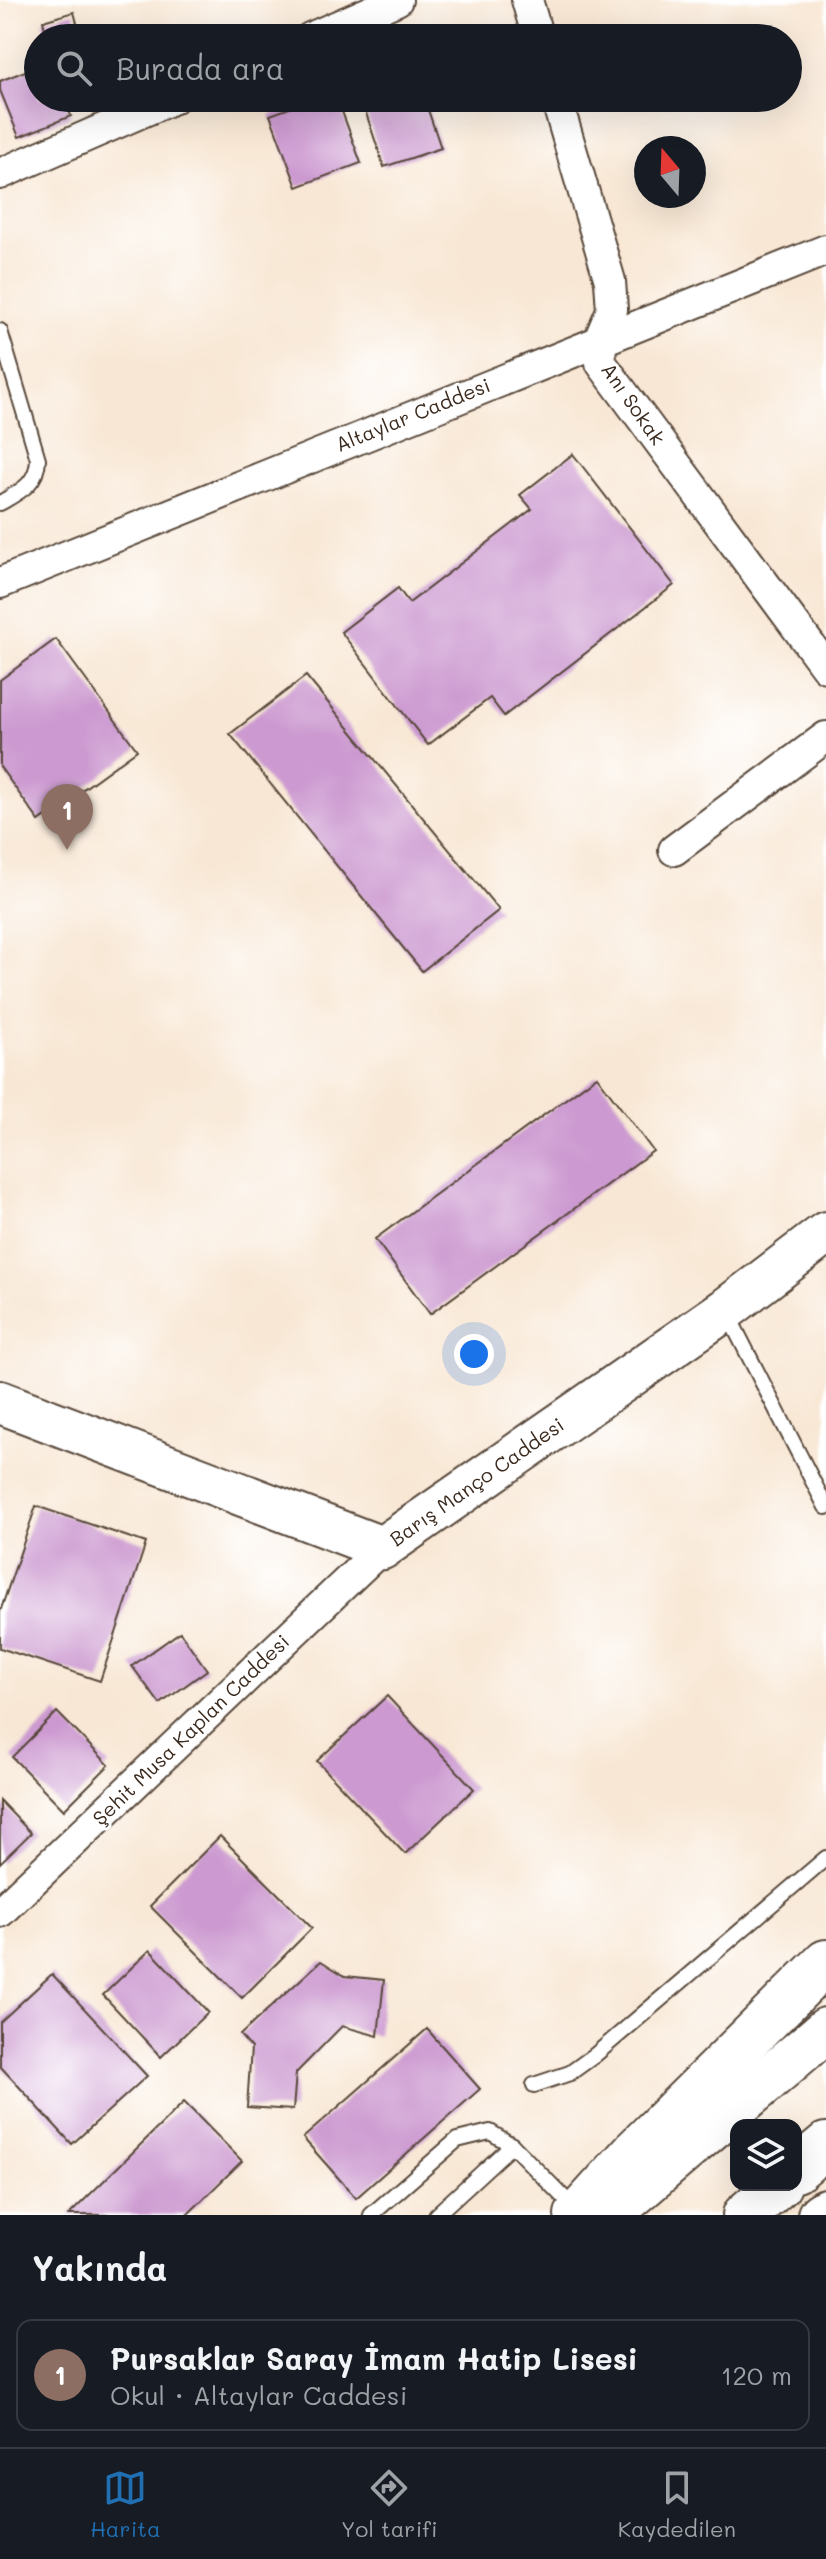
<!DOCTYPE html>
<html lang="tr">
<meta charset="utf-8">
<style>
body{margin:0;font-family:Mali,sans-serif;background:#242831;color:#f1f3f6}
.controls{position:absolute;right:24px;bottom:24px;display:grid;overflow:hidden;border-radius:16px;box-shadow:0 8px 32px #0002}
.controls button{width:72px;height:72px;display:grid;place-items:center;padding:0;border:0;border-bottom:2px solid #363941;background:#171b24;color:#f1f3f6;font:40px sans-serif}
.compass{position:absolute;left:634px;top:136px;width:72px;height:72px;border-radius:50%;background:#171b24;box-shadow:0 8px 32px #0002;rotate:341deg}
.you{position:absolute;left:474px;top:1354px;width:28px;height:28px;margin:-20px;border:6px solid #fff;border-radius:50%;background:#1a73e8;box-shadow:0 0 0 12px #1a73e833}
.badge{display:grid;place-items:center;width:52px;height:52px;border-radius:50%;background:#1f6fb2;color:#fff;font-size:26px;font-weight:700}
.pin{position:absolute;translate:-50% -66px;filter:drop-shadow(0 2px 4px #0008)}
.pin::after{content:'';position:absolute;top:42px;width:28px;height:24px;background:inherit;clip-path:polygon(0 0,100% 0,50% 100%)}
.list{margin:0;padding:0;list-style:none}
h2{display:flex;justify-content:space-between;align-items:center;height:104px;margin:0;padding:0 32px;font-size:34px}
h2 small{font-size:26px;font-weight:400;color:#9ea1a6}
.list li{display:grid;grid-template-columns:52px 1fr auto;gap:24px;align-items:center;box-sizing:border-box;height:112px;margin:0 16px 16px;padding:0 16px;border:2px solid #363941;border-radius:16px}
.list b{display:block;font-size:30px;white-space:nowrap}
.list p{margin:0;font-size:26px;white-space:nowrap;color:#9ea1a6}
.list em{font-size:26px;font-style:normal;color:#9ea1a6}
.icon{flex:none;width:44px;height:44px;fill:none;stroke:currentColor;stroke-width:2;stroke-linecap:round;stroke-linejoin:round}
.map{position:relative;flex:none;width:826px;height:2215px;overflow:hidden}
.search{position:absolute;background:#171b24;box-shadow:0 8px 32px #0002;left:24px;right:24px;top:24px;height:88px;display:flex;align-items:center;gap:20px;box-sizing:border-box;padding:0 28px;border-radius:44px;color:#9ea1a6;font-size:30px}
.sheet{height:232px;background:#171b24}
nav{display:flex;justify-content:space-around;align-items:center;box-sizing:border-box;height:112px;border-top:2px solid #363941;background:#171b24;font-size:22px;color:#9ea1a6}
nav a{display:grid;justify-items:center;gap:4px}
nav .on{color:#1f6fb2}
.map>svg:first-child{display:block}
</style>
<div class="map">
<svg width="826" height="2215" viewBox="0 0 826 2215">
<rect width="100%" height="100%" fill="#fff"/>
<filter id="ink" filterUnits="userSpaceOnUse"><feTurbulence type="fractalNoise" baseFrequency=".0125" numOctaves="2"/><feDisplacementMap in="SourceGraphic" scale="16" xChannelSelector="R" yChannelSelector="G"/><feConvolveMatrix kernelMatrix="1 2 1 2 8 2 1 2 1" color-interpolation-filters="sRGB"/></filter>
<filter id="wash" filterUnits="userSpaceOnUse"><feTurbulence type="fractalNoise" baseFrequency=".006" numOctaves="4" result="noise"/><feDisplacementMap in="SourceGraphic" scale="32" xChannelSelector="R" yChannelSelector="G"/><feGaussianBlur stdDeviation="1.8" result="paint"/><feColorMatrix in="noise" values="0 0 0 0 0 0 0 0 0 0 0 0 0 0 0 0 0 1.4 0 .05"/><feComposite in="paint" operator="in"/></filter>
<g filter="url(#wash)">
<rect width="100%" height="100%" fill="#f8e7d4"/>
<g id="blocks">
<g fill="#cc9ad0">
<polygon points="74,12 81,38 47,38 43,21"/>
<polygon points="38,66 38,98 64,98 71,116 19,137 0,90 0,81"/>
<polygon points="317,98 337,98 361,163 297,187 270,115"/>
<polygon points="361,98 424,98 441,148 384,167"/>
<polygon points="573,454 674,585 504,716 490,698 428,745 341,632 398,588 409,603 532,509 520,495"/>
<polygon points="56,639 137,750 39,821 0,767 0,680"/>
<polygon points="306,676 499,910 422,971 230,734"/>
<polygon points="597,1076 653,1151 430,1314 375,1239"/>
<polygon points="36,1506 146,1543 100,1681 0,1648 0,1612"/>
<polygon points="180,1632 207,1670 160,1704 132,1666"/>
<polygon points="387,1696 474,1789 405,1854 317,1761"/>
<polygon points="57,1712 109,1765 64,1810 12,1757"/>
<polygon points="0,1801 31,1833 0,1863"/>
<polygon points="220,1836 312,1928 242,1998 150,1906"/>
<polygon points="150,1950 208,2012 161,2057 103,1995"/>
<polygon points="321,1961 345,1976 384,1980 378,2036 342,2026 296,2073 293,2110 247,2107 251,2048 240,2035"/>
<polygon points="52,1974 147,2076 72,2144 0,2066 0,2022"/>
<polygon points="427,2029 480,2089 356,2198 303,2138"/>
<polygon points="184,2102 242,2161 187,2215 69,2215"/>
</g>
</g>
</g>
<g filter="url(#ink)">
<use href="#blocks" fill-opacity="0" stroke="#574639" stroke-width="2"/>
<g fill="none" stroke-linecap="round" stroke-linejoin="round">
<g stroke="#574639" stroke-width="18">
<g id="lane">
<path d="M0 331 38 459C37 484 21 491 0 503"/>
<polyline points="727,1313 826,1507"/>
<polyline points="534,2085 570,2073 595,2055 826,1858"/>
<polyline points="371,2215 457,2140 490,2132 512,2145 575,2209"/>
<polyline points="436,2215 512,2145"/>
</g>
</g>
<g stroke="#574639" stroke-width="34">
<g id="street">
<polyline points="527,0 538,38"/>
<polyline points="310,38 397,0"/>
<polyline points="556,98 610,281 612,310 600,338 601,363 826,667"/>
<polyline points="0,174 174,98"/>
<polyline points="0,583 826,250"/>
<polyline points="674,850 826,737"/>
<polyline points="0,1912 382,1548"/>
</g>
</g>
<g stroke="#574639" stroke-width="46">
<polyline id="secondary" points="0,1402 382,1548 725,1310 826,1233"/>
</g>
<g stroke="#574639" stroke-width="48">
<g id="highway">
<polyline points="796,2170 826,2145"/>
<polyline points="577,2215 634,2152 826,1962"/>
<polyline points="609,2215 826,2030"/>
<polyline points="745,2215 779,2185"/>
<polyline points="820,2215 826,2211"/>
</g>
</g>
<use href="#lane" stroke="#fff" stroke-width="14"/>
<use href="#street" stroke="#fff" stroke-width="30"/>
<use href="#secondary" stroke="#fff" stroke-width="42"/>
<use href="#highway" stroke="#fff" stroke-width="44"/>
</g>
</g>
<g text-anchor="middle" stroke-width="6" stroke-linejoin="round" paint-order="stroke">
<g font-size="20" fill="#3b2a1e" stroke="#fff">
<text transform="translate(633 404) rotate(55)" y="7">Anı Sokak</text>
<text transform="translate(413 415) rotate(-22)" y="7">Altaylar Caddesi</text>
<text transform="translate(477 1482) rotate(-35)" y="7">Barış Manço Caddesi</text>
<text transform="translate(191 1730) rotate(-44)" y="7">Şehit Musa Kaplan Caddesi</text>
</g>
</g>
</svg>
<div class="controls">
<button><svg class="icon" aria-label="layers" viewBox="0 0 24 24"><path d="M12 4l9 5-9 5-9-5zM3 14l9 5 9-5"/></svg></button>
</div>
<svg class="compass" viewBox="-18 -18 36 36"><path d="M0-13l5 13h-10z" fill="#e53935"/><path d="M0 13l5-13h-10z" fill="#9ea1a6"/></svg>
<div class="you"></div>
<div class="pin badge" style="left:67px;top:850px;background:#8d6e63">1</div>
<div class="search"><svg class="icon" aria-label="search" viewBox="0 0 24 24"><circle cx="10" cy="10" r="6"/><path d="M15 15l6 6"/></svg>Burada ara</div>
</div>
<section class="sheet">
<h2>Yakında<small></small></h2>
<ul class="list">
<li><span class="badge" style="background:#8d6e63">1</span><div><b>Pursaklar Saray İmam Hatip Lisesi</b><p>Okul · Altaylar Caddesi</p></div><em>120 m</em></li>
</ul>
</section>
<nav>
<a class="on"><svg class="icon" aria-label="map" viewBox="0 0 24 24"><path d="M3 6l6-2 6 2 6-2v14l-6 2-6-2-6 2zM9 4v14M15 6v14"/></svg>Harita</a>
<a><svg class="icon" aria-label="directions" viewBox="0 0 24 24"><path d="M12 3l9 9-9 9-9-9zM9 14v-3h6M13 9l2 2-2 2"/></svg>Yol tarifi</a>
<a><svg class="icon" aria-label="saved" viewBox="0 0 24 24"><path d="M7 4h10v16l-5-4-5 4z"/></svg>Kaydedilen</a>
</nav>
